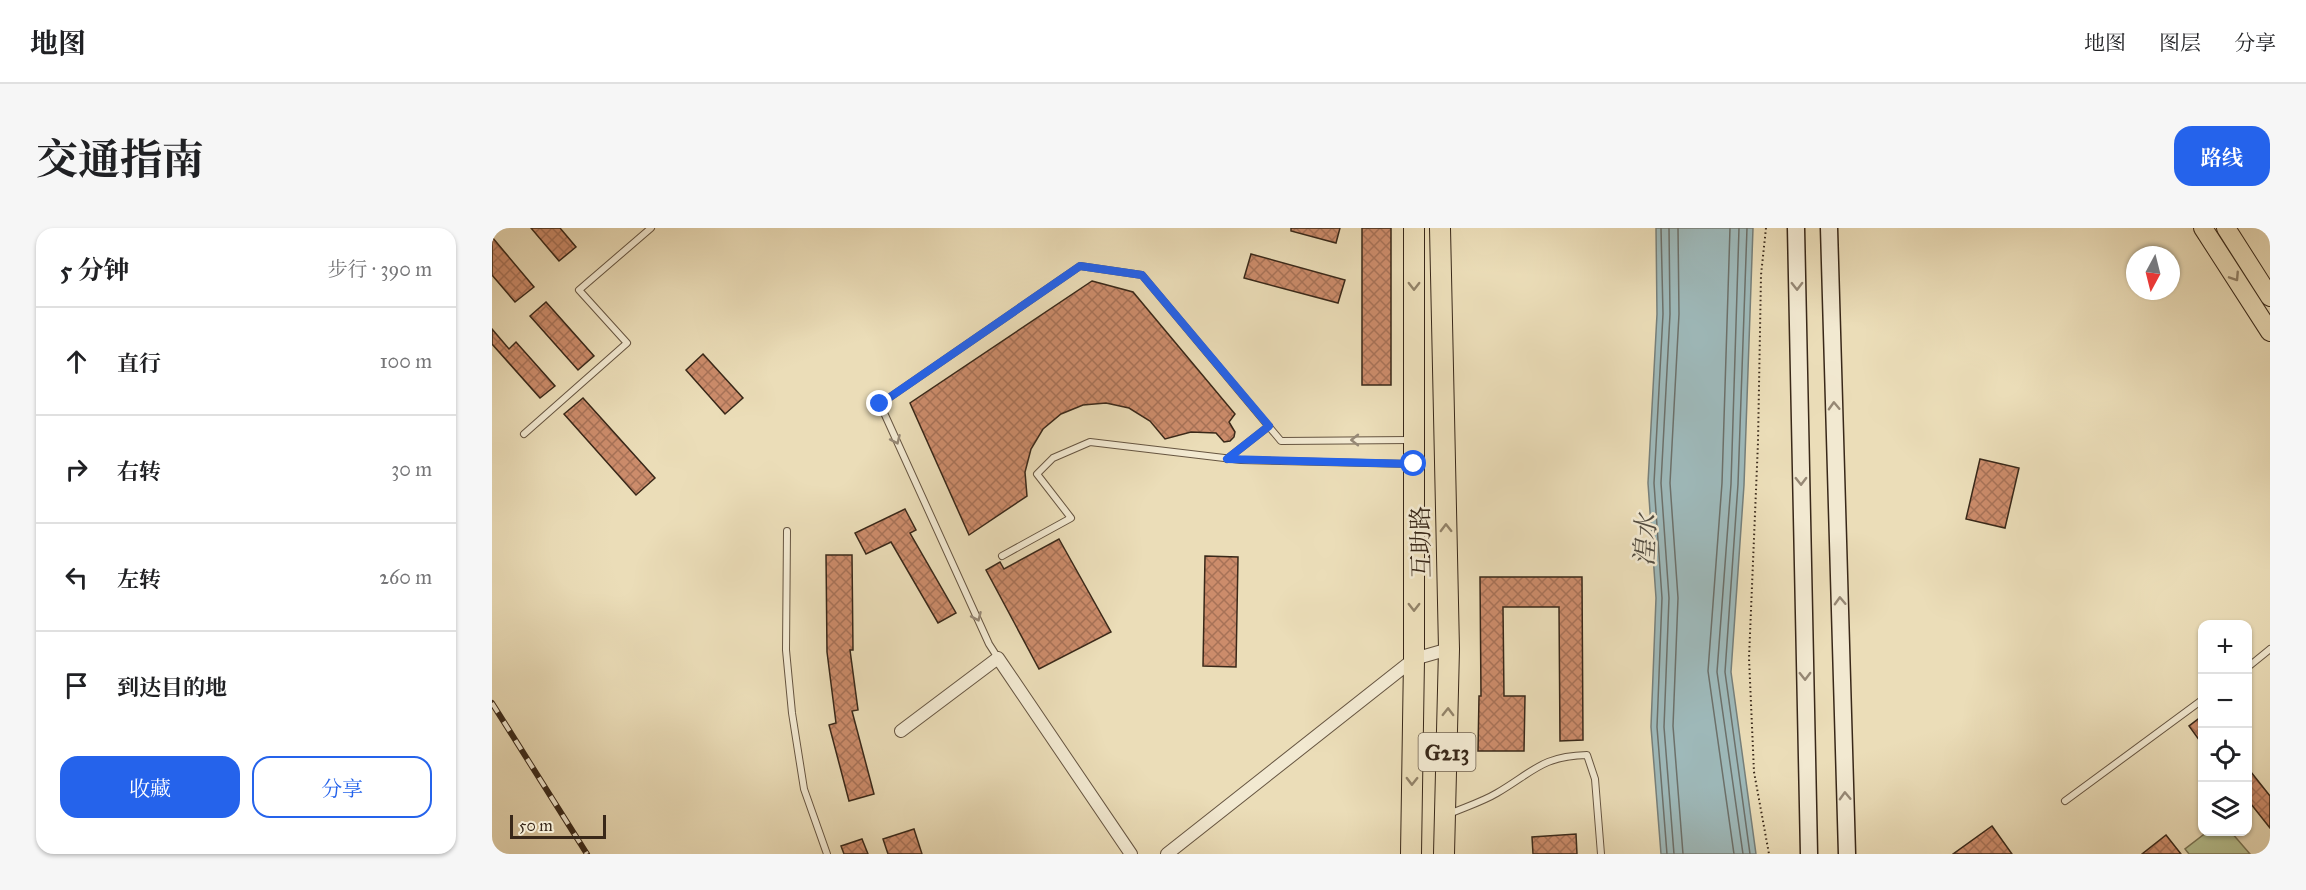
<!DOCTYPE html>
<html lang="zh">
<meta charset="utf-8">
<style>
body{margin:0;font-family:"IM FELL Great Primer","Noto Serif SC",serif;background:#f6f6f6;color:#202124}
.controls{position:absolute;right:18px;bottom:18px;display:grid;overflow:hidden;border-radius:12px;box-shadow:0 2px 4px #0004}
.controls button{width:54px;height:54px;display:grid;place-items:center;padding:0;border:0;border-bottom:2px solid #e0e0e0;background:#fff;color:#202124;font:30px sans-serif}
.compass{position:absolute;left:1634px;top:18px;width:54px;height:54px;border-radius:50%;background:#fff;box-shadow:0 2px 4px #0004;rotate:187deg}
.scale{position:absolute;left:18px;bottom:15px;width:96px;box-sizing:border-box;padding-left:6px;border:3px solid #392819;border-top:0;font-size:16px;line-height:21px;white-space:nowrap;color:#392819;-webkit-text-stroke:4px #f2e9d1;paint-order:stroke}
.stop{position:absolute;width:18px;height:18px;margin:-14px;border:4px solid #2563eb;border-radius:50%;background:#fff}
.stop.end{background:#2563eb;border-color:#fff;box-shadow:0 2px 6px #0008}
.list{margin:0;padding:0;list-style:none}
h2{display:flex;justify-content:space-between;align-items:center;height:78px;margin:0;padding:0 24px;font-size:26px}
h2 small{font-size:20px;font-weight:400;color:#757577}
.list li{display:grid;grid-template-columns:39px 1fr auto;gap:18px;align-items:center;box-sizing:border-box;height:108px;padding:0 24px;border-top:2px solid #e0e0e0}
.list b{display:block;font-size:22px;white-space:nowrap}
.list em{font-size:20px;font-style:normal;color:#757577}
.actions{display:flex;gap:12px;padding:18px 24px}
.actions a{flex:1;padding:14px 0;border:2px solid #2563eb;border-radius:18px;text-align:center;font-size:21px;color:#2563eb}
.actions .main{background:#2563eb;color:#fff}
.icon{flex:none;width:33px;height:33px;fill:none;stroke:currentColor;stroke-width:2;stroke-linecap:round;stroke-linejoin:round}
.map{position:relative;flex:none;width:1778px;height:626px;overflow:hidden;border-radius:18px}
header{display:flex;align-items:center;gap:36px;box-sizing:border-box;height:84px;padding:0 30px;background:#fff;border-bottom:2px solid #e0e0e0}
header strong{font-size:28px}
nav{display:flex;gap:33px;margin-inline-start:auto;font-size:21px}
.intro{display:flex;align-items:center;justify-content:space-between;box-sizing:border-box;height:144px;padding:0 36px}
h1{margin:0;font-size:42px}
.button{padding:15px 27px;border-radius:18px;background:#2563eb;color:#fff;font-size:21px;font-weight:700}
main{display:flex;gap:36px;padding:0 36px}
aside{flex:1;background:#fff;border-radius:18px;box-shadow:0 2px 4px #0004}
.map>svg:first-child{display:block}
</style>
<header>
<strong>地图</strong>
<nav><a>地图</a><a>图层</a><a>分享</a></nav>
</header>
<div class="intro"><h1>交通指南</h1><a class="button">路线</a></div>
<main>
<aside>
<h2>5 分钟<small>步行 · 390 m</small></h2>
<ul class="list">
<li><svg class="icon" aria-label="ahead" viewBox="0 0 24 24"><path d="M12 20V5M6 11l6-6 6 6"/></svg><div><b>直行</b></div><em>100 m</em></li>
<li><svg class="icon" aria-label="right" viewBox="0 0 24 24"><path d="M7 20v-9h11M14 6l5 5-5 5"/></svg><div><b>右转</b></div><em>30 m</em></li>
<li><svg class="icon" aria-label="left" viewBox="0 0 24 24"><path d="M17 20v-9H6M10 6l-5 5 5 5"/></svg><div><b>左转</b></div><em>260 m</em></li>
<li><svg class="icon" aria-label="arrive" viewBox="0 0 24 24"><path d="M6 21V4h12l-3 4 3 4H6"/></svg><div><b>到达目的地</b></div></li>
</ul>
<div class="actions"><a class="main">收藏</a><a>分享</a></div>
</aside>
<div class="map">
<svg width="1778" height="626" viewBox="0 0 1778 626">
<defs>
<pattern id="building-cross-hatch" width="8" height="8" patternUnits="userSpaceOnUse" patternTransform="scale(1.5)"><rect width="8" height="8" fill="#cc8c6b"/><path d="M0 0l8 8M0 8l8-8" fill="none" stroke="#a77257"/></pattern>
</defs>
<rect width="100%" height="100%" fill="#ebddb8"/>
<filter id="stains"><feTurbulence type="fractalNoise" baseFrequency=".00333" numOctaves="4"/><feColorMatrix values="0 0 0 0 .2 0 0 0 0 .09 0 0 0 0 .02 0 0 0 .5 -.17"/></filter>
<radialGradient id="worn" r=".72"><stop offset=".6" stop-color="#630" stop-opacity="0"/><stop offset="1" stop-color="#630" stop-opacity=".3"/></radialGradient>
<polygon fill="#b6c190" stroke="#787454" stroke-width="1.5" points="1715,604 1739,604 1758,626 1697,626 1693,621"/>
<polygon fill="#9eb9ba" stroke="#767f7a" stroke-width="1.5" points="1164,0 1261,0 1252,257 1239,444 1264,626 1169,626 1159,499 1164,370 1156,255 1165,86"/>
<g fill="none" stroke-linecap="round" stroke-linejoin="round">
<g stroke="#6c706a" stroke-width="1.5">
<polyline points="1169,0 1171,86 1162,255 1170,370 1165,499 1175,626"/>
<polyline points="1177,0 1178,86 1169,255 1177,370 1172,499 1182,626"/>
<polyline points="1186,0 1187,86 1178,255 1186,370 1181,498 1191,626"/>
<polyline points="1238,0 1230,255 1216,443 1242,626"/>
<polyline points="1247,0 1239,256 1225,444 1251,626"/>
<polyline points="1255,0 1246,256 1233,444 1258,626"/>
</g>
</g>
<g fill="url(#building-cross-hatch)" stroke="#392819" stroke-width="1.5">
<polygon points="39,0 68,0 84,19 67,33"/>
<polygon points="799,0 848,0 844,15 799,3"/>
<rect x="870" y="0" width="29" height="157"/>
<polygon points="0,9 42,59 23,74 0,47"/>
<polygon points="759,26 853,52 846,75 752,50"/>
<polygon points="600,53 641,64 743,186 737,194 743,204 742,209 738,213 732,214 724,205 699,204 673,211 658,193 637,180 614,175 591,177 569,186 551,201 539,221 533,244 535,268 477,307 418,175"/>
<polygon points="54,74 102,128 86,142 38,88"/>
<polygon points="0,101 17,121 24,114 63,158 48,170 0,116"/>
<polygon points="211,126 251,170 233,186 194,142"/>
<polygon points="91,170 163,250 144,267 72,186"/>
<polygon points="1488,231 1527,240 1513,300 1474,291"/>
<polygon points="413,281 424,302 418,305 464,385 446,395 399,314 374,326 363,305"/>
<polygon points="567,311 619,404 547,441 494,342 508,334 512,341"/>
<polygon points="334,327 360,327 361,422 358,422 366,482 360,483 382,566 357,573 337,497 344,495 335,424"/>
<polygon points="713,328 746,329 744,439 711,438"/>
<polygon points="988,349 1090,349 1091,512 1068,513 1067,379 1011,379 1012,468 1033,468 1032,523 986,523 987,468 989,468"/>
<polygon points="1710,488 1710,516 1697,498"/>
<polygon points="1755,539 1778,568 1778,600 1755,571"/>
<polygon points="1500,598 1520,626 1461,626"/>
<polygon points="422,601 430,626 396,626 391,611"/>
<polygon points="1084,606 1085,626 1041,626 1040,609"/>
<polygon points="1674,607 1689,626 1650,626"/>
<polygon points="370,611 376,626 352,626 349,618"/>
</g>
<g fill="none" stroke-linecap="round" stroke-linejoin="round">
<g stroke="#665541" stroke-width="8">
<g id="service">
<polyline points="32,206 135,115 87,62 159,0"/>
<polyline points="735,231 777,198"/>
<polyline points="295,303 294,422 300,485 312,561 335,626"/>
<polyline points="510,328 579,290 545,246 561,230 598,214 749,232 918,236"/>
<polyline points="506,430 497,416 388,176 588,38 650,47 789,213 918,212"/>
<polyline points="1756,439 1778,421"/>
<polyline points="1573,573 1710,472"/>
<path d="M957 586C973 579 990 574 1005 565 1041 544 1050 528 1095 527L1103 551 1109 626"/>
</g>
</g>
<g stroke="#665541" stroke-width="14">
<g id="minor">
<polyline points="409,503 506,430 639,626"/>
<polyline points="675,626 922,431 957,421"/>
</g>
</g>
<g stroke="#392819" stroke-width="19">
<g id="secondary">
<polyline points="1304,0 1317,626"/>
<polyline points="1337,0 1355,626"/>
</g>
</g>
<g stroke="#392819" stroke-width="20">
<g id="primary">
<polyline points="1711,0 1778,104"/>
<polyline points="1734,0 1778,69"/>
</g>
</g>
<g stroke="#392819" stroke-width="22">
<g id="trunk">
<polyline points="948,0 957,421 952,626"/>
<polyline points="919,626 922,431 922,0"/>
</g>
</g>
<polyline stroke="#392819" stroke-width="2" stroke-dasharray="1.5 3" stroke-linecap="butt" points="1274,0 1269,47 1266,214 1257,430 1262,544 1277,626"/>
<use href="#service" stroke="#f2e9d1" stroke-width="6"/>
<use href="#minor" stroke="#f2e9d1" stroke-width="12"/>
<use href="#secondary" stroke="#f2e9d1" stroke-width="16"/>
<use href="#primary" stroke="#ebddb8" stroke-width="18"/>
<use href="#trunk" stroke="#ebddb8" stroke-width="20"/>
<g stroke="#392819" stroke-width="6">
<polyline id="rail" points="0,475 95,626"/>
</g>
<use href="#rail" stroke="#f2e9d1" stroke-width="4" stroke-dasharray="11" stroke-linecap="butt"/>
</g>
<defs><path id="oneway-chevron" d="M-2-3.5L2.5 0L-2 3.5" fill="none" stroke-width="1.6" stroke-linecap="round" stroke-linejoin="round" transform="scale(1.5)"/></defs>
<g stroke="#928268">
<use href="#oneway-chevron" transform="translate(1743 49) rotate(57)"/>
<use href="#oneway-chevron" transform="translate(922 58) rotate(90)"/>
<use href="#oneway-chevron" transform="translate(954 300) rotate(-91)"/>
<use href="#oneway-chevron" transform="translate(922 379) rotate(90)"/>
<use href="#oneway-chevron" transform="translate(956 484) rotate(-89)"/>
<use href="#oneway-chevron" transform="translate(920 553) rotate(91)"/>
</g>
<g stroke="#968875">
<use href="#oneway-chevron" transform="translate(1305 58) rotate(89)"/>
<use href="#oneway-chevron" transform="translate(1342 178) rotate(-92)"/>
<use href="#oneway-chevron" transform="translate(404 212) rotate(66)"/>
<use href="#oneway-chevron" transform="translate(863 212) rotate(180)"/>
<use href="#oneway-chevron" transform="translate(1309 253) rotate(89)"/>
<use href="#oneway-chevron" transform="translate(1348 373) rotate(-92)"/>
<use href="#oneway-chevron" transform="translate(485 389) rotate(66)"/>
<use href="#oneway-chevron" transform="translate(1313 448) rotate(89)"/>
<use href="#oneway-chevron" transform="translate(1353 568) rotate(-92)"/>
</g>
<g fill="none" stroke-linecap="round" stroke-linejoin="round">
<polyline stroke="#2563eb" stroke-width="8" points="388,176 588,38 650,47 777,198 735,231 922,236"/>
</g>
<g text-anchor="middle" stroke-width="5" stroke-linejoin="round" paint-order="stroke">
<rect fill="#f2e9d1" stroke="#706250" stroke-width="1.5" x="926.5" y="505" width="57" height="38" rx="4.5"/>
<g font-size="22" font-weight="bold" fill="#392819">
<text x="955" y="532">G213</text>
</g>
<g font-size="24" fill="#392819" stroke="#f2e9d1">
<text transform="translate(929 314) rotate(-91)" y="8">互助路</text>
</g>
<g font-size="26" font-style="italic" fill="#524c41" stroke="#f2e9d1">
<text transform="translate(1153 312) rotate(-87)" y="9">湟水</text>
</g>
</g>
<rect width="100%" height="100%" filter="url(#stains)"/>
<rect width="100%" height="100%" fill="url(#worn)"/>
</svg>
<div class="controls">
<button>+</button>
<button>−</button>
<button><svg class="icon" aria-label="locate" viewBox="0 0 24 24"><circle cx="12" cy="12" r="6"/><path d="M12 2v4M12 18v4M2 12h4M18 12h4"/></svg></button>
<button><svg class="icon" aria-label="layers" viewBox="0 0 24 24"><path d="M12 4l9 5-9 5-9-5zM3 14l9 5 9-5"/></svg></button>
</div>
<svg class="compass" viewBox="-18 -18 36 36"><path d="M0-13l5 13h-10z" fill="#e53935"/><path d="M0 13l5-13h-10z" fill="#757577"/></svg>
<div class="scale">50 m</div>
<div class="stop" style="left:922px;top:236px"></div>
<div class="stop end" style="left:388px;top:176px"></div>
</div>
</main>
